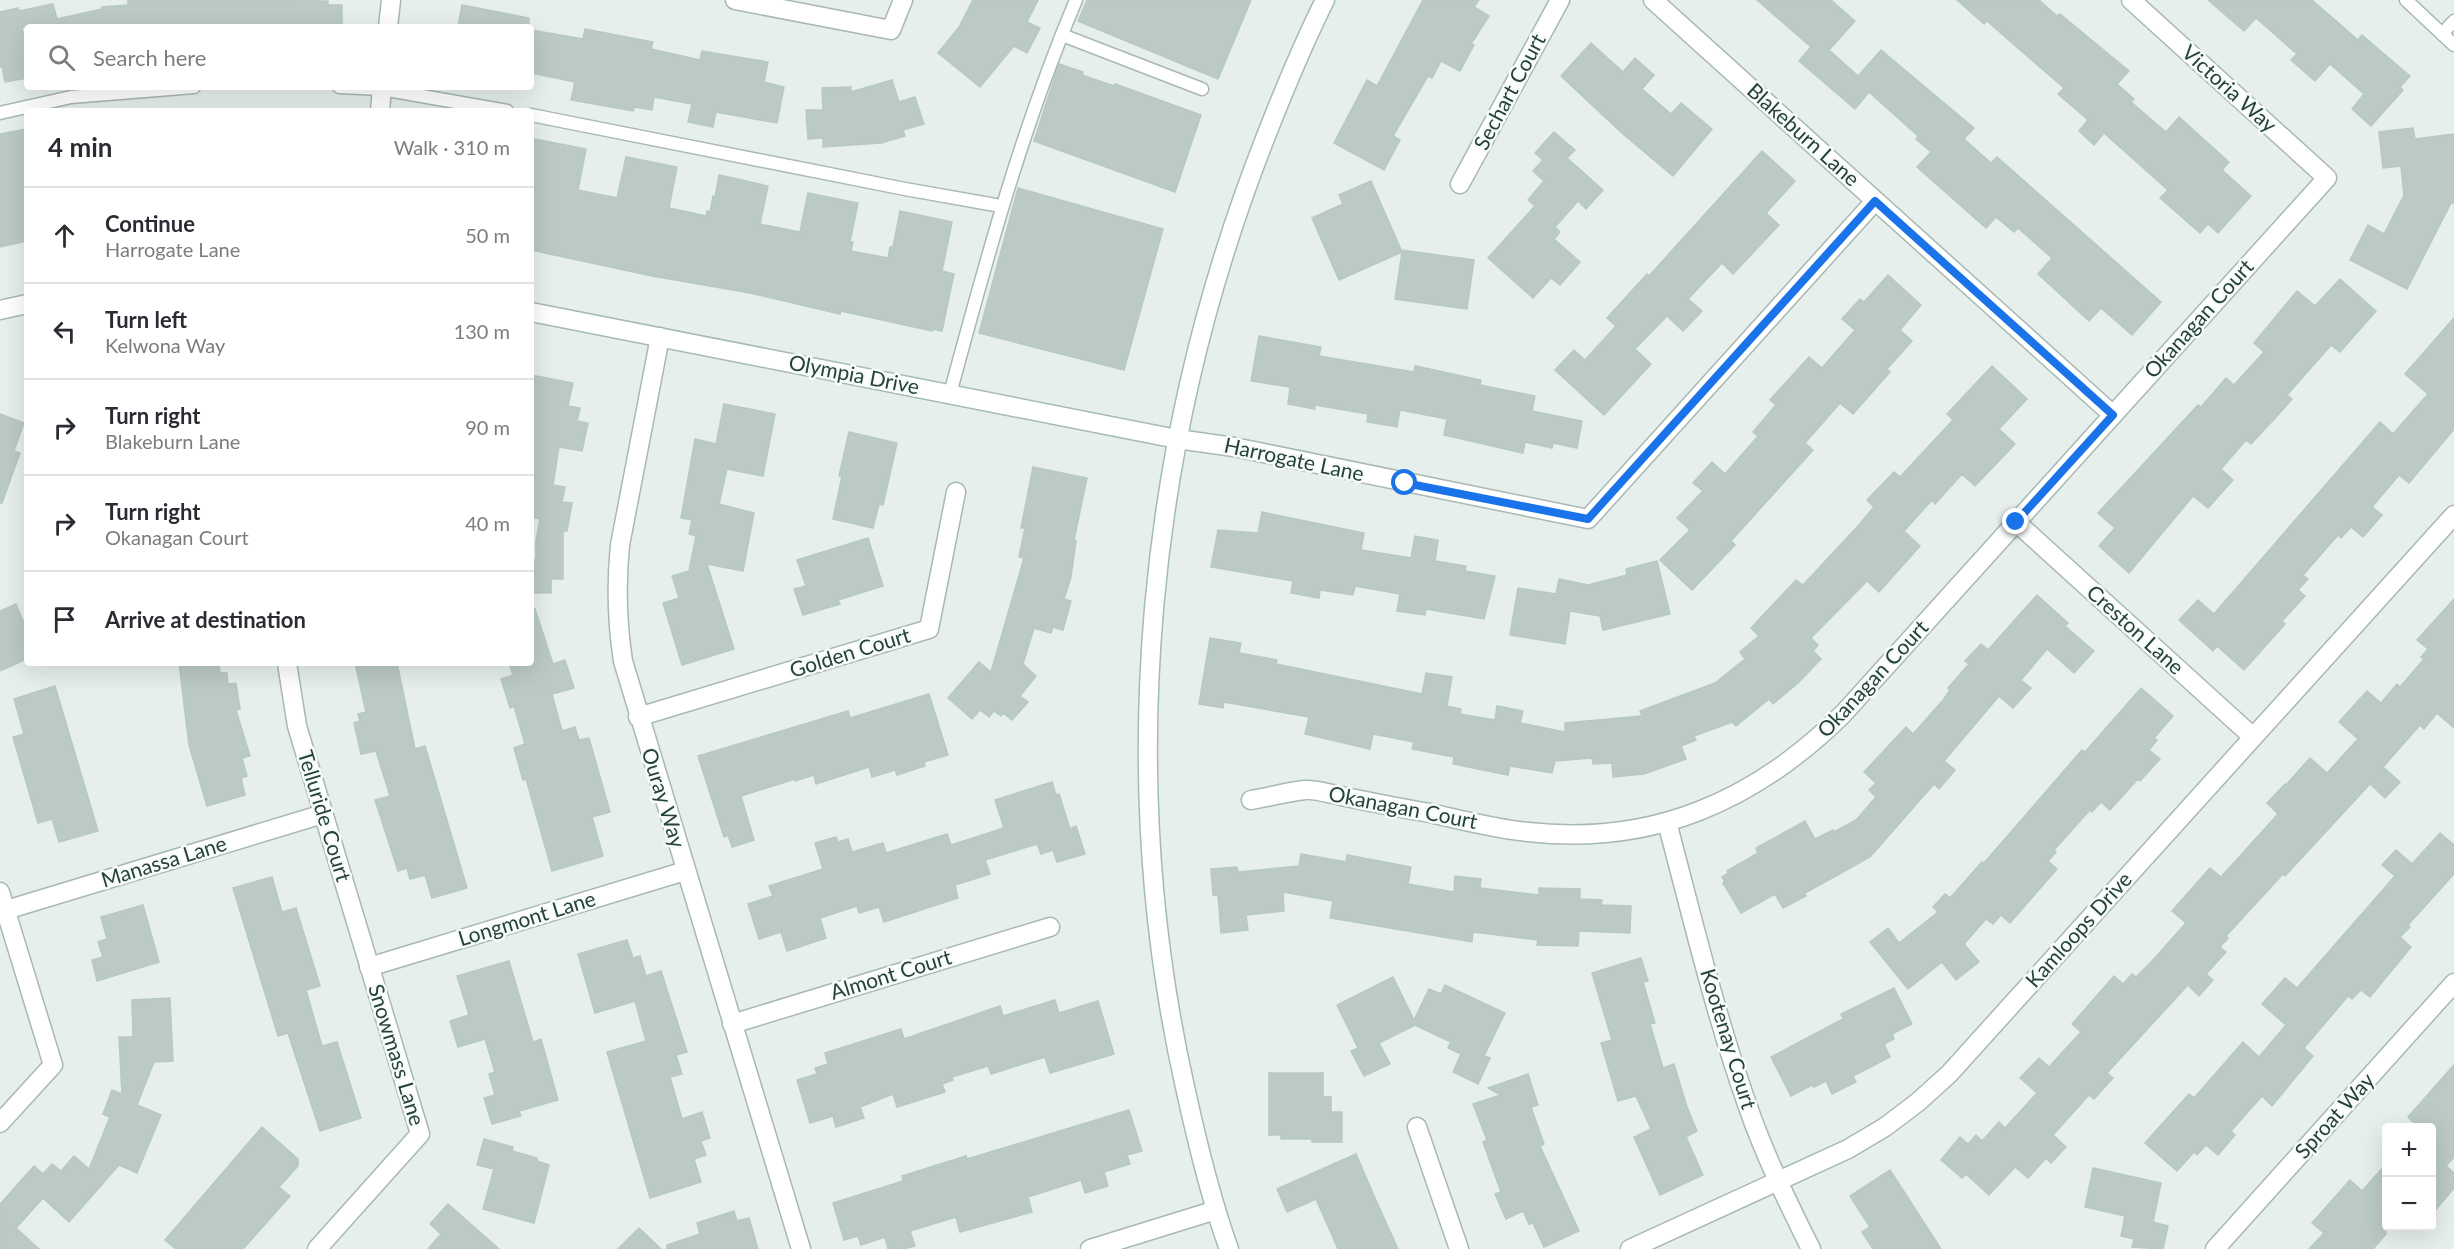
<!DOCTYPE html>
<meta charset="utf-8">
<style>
body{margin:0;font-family:Lato,sans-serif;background:#f2f2f3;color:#2b2b33}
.controls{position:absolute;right:18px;bottom:18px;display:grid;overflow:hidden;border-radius:6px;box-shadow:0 6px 24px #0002}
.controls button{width:54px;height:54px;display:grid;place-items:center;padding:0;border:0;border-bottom:2px solid #e1e1e2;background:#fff;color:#2b2b33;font:30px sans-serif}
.stop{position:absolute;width:18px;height:18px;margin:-14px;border:4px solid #1a73e8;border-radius:50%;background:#fff}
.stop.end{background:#1a73e8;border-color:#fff;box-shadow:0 2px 6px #0008}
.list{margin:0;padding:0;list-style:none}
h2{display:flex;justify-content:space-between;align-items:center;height:78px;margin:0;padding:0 24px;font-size:26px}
h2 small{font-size:20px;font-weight:400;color:#7c7c81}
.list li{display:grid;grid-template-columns:39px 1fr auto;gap:18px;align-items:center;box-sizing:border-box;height:96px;padding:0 24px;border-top:2px solid #e1e1e2}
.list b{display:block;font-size:22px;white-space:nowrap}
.list p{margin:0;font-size:20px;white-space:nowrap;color:#7c7c81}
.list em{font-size:20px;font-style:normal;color:#7c7c81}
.icon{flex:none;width:33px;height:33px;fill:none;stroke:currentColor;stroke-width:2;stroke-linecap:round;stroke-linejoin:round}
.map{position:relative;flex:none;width:2454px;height:1249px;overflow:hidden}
.search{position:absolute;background:#fff;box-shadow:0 6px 24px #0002;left:24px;top:24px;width:510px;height:66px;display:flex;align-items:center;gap:15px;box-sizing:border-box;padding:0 21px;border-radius:6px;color:#7c7c81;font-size:22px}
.panel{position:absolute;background:#fff;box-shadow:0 6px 24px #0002;left:24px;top:108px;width:510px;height:558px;border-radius:6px}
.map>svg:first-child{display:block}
</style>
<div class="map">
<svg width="2454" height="1249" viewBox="0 0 2454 1249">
<rect width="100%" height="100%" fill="#e6efeb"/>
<g fill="#bbcac4" stroke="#b8c9c2" stroke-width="1.5">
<polygon points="128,0 328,1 328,5 342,5 342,27 22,27 27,51 27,78 5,82 2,67 0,67 0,12 18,8 19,11 53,4 57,19 102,9 102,7 128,5"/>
<polygon points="973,0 1038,0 1027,22 1040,28 1027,53 1014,46 980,87 938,53 959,27"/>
<polygon points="1087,0 1251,0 1218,79 1078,21"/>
<polygon points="1423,0 1479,0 1474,7 1489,16 1471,44 1474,45 1460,71 1441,61 1432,78 1428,76 1393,136 1400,140 1384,170 1334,143 1367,80 1377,86"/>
<polygon points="1757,0 1831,0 1855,21 1829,50 1858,76 1881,50 1974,128 1964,139 1991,163 1997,157 2161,302 2132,335 2101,308 2089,321 2038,274 2052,258 2018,228 2014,232 1996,217 1986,228 1917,167 1931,152 1916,139 1918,136 1869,92 1855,109 1799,61 1811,47"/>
<polygon points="1957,0 2039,0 2057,16 2060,14 2129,71 2117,84 2134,99 2131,102 2166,132 2179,117 2229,162 2222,170 2251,196 2218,233 2208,224 2200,233 2160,198 2168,190 2104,133 2094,145 2079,131 2088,120 2058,94 2064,88 1987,21 1984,24"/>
<polygon points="2208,0 2312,0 2358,40 2362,35 2410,76 2400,87 2403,90 2371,126 2352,109 2364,94 2330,64 2315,81 2291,60 2297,54 2256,18 2244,31"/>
<polygon points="462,5 529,18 529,27 458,27"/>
<polygon points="585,29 653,42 651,49 700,60 702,51 768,62 764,82 784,87 777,123 716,112 713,127 688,122 692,104 654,97 652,110 635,107 633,111 571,100 575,82 531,73 531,30 583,39"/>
<polygon points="1591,43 1623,72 1635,58 1654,75 1642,89 1671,114 1681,103 1712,129 1673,176 1623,134 1561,76"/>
<polygon points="1059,64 1083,72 1082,75 1114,86 1115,84 1201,115 1175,192 1034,141"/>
<polygon points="892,80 899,102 915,97 924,124 903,130 905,136 881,143 823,147 823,138 808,139 806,110 823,110 822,88 851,87 851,92"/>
<polygon points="2413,128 2415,139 2454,134 2454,203 2451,203 2407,289 2350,260 2368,225 2384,234 2404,195 2401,166 2383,168 2379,132"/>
<polygon points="27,129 27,241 0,247 0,134"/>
<polygon points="1554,132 1575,150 1567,158 1603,190 1586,209 1578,201 1555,227 1560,232 1554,239 1580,262 1560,285 1551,278 1533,298 1488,258 1535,206 1528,200 1544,181 1533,171 1543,160 1535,153"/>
<polygon points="535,139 586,149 578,190 617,198 626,157 677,167 669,208 706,216 707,211 710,212 713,196 715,197 719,175 768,186 760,224 800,232 808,193 858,203 850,242 853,242 851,251 888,258 890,247 893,247 900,211 952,222 942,271 954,274 942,331 933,329 932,331 841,311 840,314 750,293 652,276 531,250 531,158"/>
<polygon points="1762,151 1795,181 1766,213 1779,225 1733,274 1722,263 1688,299 1702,311 1683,331 1667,316 1635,349 1651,364 1604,415 1555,370 1574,350 1585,360 1616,326 1607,318 1647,274 1649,276"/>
<polygon points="1371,181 1402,252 1402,250 1474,260 1467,309 1395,299 1402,252 1339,280 1312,218 1343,204 1339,195"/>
<polygon points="1018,188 1163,229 1124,370 979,333"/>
<polygon points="1888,275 1921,305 1900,330 1912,341 1887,369 1890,372 1853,414 1840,403 1805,443 1813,450 1731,541 1735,545 1692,590 1660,560 1690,530 1677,518 1703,491 1693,483 1712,462 1725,474 1758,436 1753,432 1776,405 1770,400 1809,357 1822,368 1855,330 1842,319 1860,299 1864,302"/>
<polygon points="2340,279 2376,311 2340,352 2331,345 2287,395 2292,399 2277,416 2251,444 2246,440 2221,469 2233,480 2208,508 2193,496 2129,573 2099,546 2115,528 2098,513 2198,405 2201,407 2226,378 2234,385 2264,352 2254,343 2297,291 2315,306"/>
<polygon points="2454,318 2454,429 2409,483 2399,475 2372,507 2382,515 2363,537 2351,527 2341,538 2338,535 2303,575 2308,579 2298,590 2305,596 2282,621 2285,624 2244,670 2217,646 2213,651 2179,620 2198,600 2214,614 2380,422 2393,434 2428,394 2405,374"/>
<polygon points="1259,336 1321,347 1319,356 1414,372 1415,366 1481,380 1480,385 1535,396 1532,411 1582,421 1577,448 1553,443 1552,448 1525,442 1523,453 1444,435 1447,419 1400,410 1397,427 1367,422 1368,414 1315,405 1315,409 1288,404 1290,387 1251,381"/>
<polygon points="1992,366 2027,399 1999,429 2015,444 1975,486 1962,474 1935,504 1932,500 1904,531 1920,546 1879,592 1867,581 1811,638 1818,645 1813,651 1821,659 1798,683 1773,704 1769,699 1736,726 1732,722 1694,736 1696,740 1681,746 1686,759 1644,774 1613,777 1612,763 1593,764 1592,758 1555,761 1552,773 1510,766 1508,775 1453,764 1454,757 1412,749 1414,742 1373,734 1370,749 1305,734 1309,717 1224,702 1223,708 1199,704 1210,638 1241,643 1239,653 1277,660 1276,664 1422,694 1426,673 1452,677 1447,706 1461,709 1460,714 1495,720 1497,706 1523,711 1520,723 1565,732 1565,723 1642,716 1640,711 1715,683 1745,659 1740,652 1759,636 1751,628 1796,580 1803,585 1857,527 1874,507 1867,500 1894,472 1900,477 1953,420 1947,414"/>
<polygon points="531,375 573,383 568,406 580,408 577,421 588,423 582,451 559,447 553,485 565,487 562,502 572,503 567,531 563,531 563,579 551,579 551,593 531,593 531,560 536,560 536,541 540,519 531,517"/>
<polygon points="724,404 775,414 763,476 727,469 719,504 754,513 743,571 707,564 734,649 682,665 663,603 679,598 672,576 689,571 696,536 689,534 692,520 681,518 695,439 716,444"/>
<polygon points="0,414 24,423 14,451 20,453 2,503 0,503"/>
<polygon points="849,432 897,443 883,505 879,504 873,528 833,519 842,476 839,476"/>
<polygon points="1033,467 1087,478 1074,540 1076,541 1071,577 1064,599 1071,601 1063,630 1053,627 1051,633 1034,628 1023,664 1036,676 1020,696 1028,702 1012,720 1003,713 1001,716 994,711 989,717 980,710 972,719 948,698 979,662 991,672 1024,558 1019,557 1025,528 1021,528"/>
<polygon points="1262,512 1364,533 1361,550 1411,558 1415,536 1438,540 1435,561 1466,566 1465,571 1495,576 1484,619 1426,609 1425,615 1397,611 1400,594 1355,586 1353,595 1320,590 1319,598 1291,593 1293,581 1211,567 1218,530 1258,533"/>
<polygon points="868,538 883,586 838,600 840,604 803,615 794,589 806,586 797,560"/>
<polygon points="1657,561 1670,614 1603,630 1600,616 1570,611 1565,644 1510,635 1518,588 1556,594 1559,579 1588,585 1627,575 1626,569"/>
<polygon points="2037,595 2068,623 2065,626 2094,651 2074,673 2047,649 2021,680 2031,688 2013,708 1999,696 1944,761 1955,770 1939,789 1934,784 1870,857 1805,893 1806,896 1783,908 1775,894 1741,913 1723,883 1725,882 1722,877 1728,873 1727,871 1758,853 1756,848 1805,821 1815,839 1833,830 1834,832 1856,820 1876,797 1869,790 1876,783 1864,772 1906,727 1913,734 1944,699 1950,690 1948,688 1969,664 1965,661 1981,644 1988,650"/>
<polygon points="2454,599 2454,728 2437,713 2424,729 2420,725 2383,767 2400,782 2385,798 2370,784 2285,876 2283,874 2226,936 2228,938 2220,947 2226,952 2206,974 2213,980 2199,996 2188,985 2107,1073 2113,1078 2094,1099 2089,1095 2053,1135 2066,1147 2051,1163 2046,1158 2028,1178 2015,1167 1989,1195 1966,1174 1962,1178 1941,1160 1960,1137 1968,1144 1976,1135 1982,1141 1999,1122 2005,1128 2037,1093 2020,1078 2039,1058 2049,1067 2081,1032 2072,1024 2114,976 2123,984 2132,974 2136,977 2153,960 2186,923 2172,911 2210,868 2221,877 2278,814 2267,803 2285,784 2286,785 2310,758 2327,773 2358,739 2339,722 2367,691 2381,703 2397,684 2400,687 2424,659 2421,657 2428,649 2417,640"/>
<polygon points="16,604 27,630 27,659 0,671 0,611"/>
<polygon points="531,609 535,609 553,664 565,660 574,688 552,694 562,731 575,727 579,740 589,738 610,812 592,817 603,856 552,871 526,779 523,780 514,748 525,744 514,706 510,708 501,679 513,675 509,663 531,663"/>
<polygon points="179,663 219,663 220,673 227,673 228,684 236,683 240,709 236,710 250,756 242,758 247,776 241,778 245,795 207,806 189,745"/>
<polygon points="355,663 397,663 415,749 425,746 467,888 432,898 425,875 410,879 407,868 398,871 375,800 390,796 376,751 361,754 354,723 360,721 358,714 366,712"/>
<polygon points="55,686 98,831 59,842 52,819 38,823 13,737 24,734 14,699"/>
<polygon points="2141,688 2173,716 2154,738 2157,740 2149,750 2160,759 2140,781 2138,779 2110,810 2101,802 2092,812 2090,810 2054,850 2056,852 2048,861 2057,869 2010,923 2001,915 1993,924 1986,919 1964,944 1979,962 1956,980 1942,962 1908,989 1870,942 1888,928 1899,943 1938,912 1933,907 1945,894 1950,898 1982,862 1984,863 2082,750 2085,752"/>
<polygon points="929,694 948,755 924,762 925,766 897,775 895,770 872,777 869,767 816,784 814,775 795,781 795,779 741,796 754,840 732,847 728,835 724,837 698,756 848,711 850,718"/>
<polygon points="1052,782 1056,795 1059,794 1070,829 1076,826 1085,854 1057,862 1053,850 1041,854 1037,844 985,860 990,874 955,885 958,898 884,922 879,907 859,913 857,906 820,918 826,938 787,951 781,932 759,939 748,904 773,896 769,886 823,869 815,843 836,837 838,842 848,839 852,852 883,843 886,853 947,834 951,845 1004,828 995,800"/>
<polygon points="2440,833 2454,845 2454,874 2408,925 2410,927 2400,937 2411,947 2370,997 2361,990 2352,999 2348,996 2304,1048 2313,1056 2272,1106 2262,1096 2231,1131 2235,1135 2218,1155 2206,1145 2197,1155 2194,1152 2177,1171 2145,1143 2189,1094 2194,1098 2243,1042 2259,1057 2286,1025 2262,1004 2285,978 2297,988 2395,876 2382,865 2396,850 2412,864"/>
<polygon points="1301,854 1346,862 1347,855 1411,867 1408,884 1454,892 1455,876 1481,879 1480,888 1539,895 1539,888 1580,889 1580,899 1602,900 1601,905 1631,906 1630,933 1579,931 1578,946 1537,945 1538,940 1473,932 1472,942 1330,918 1333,901 1283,892 1284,911 1246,915 1248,930 1221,933 1218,895 1213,895 1211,869 1237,867 1238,872 1299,866"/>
<polygon points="272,877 282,912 296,908 320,986 306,990 322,1046 337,1042 361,1118 320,1131 288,1033 278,1036 233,888"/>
<polygon points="143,905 159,962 97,981 92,960 103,957 98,942 107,939 101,917"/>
<polygon points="627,940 633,958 640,956 646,976 661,971 687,1052 676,1055 682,1074 670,1077 682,1119 702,1112 710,1138 701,1141 706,1155 694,1159 701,1182 650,1198 607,1052 646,1041 635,1001 595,1013 578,954"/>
<polygon points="1641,958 1648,981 1643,982 1655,1023 1650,1024 1663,1068 1674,1064 1687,1107 1697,1131 1686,1137 1703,1175 1660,1195 1634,1137 1651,1129 1636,1096 1618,1101 1601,1043 1612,1040 1592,973"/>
<polygon points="509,961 533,1042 541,1039 558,1100 519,1111 521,1116 492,1124 484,1098 495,1095 489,1074 495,1072 485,1039 458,1047 450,1021 469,1015 457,976"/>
<polygon points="1393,977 1414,1020 1429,989 1441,994 1445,985 1505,1013 1484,1056 1490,1058 1478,1084 1453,1072 1461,1054 1448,1048 1451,1042 1415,1025 1379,1043 1390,1064 1364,1076 1351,1051 1358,1048 1337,1005"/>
<polygon points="1894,988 1912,1024 1892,1034 1894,1039 1884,1044 1890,1057 1853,1076 1856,1082 1832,1094 1826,1081 1814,1087 1812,1085 1791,1096 1771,1057 1843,1019 1841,1014"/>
<polygon points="170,998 173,1061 154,1062 137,1105 161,1115 137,1173 119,1165 69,1222 43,1198 16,1228 39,1249 0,1249 0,1204 34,1166 43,1174 52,1164 61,1171 74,1156 89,1169 110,1117 103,1114 112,1090 122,1094 119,1037 133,1037 132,1000"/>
<polygon points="1055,1000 1059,1013 1098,1001 1114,1054 1050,1073 1045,1057 991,1074 988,1066 952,1077 953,1080 942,1084 945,1092 897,1107 893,1094 860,1107 864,1118 836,1127 833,1116 810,1123 797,1080 817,1074 815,1068 828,1064 825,1053 901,1029 904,1039 1000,1006 1003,1016"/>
<polygon points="2454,1065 2454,1157 2446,1166 2454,1173 2454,1188 2432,1214 2432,1128 2419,1128 2408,1117"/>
<polygon points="1269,1073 1323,1073 1323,1097 1331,1097 1331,1112 1342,1112 1342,1142 1312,1142 1312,1139 1281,1139 1281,1135 1269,1135"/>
<polygon points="1528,1074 1538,1105 1531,1107 1544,1144 1540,1146 1579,1231 1544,1247 1533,1223 1529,1224 1523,1211 1506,1219 1495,1194 1501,1192 1483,1142 1487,1140 1473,1104 1501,1095 1488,1088"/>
<polygon points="1129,1110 1142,1151 1127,1155 1130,1164 1104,1172 1108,1186 1085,1193 1081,1180 1028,1197 1032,1212 960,1232 956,1217 910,1231 915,1246 904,1249 888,1249 885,1237 861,1245 858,1236 844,1240 833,1203 903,1181 902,1176 966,1156 967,1159"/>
<polygon points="262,1127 298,1159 298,1166 279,1187 290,1196 243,1249 176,1249 165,1240"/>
<polygon points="484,1139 513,1147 512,1151 537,1158 537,1161 549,1165 534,1223 483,1209 494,1169 477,1165"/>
<polygon points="1356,1154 1375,1198 1398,1249 1338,1249 1316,1199 1287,1212 1277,1189"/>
<polygon points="2386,1164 2386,1234 2373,1249 2309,1249 2324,1233 2312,1223 2350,1180 2362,1191"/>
<polygon points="2093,1168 2161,1183 2153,1222 2168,1226 2163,1249 2132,1247 2134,1239 2121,1236 2125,1216 2085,1207"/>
<polygon points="1890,1170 1941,1249 1873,1249 1862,1232 1870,1227 1850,1196"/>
<polygon points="448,1204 499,1249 428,1249 441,1234 430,1224"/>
<polygon points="734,1211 737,1221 749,1218 758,1249 667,1249 667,1245 700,1234 697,1223"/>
<polygon points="639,1228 661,1249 618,1249"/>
</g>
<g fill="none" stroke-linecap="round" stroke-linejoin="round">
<g stroke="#a8b8b2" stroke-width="15">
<g id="lane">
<polyline points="2406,0 2454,45"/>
<polyline points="2442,34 2454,21"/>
<polyline points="1062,35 1202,89"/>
<polyline points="339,87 382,89 507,111"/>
<polyline points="0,113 71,97 194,87"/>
<polyline points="531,115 905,189 1001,206"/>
<path d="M950 394C986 260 1022 128 1076 0"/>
</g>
</g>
<g stroke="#a8b8b2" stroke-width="21">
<g id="street">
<polyline points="735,0 891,30 903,0"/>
<polyline points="1653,0 2113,415"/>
<polyline points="388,27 391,0"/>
<polyline points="380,111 382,87"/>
<polyline points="1460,184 1560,0"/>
<path d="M660 337 620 545C616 585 617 622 623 661L801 1249"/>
<polyline points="1177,439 1234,447 1588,519 1875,201"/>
<polyline points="2016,522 2253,737"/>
<polyline points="287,663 297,726 420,1134 317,1249"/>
<polyline points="638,717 929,629 956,492"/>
<path d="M1251 800C1269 797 1287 792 1305 790 1316 789 1330 794 1341 796 1370 802 1400 808 1430 813 1462 820 1495 829 1528 832 1653 846 1755 801 1843 714L2327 178 2131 0"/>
<path d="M1667 822C1692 917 1715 1014 1748 1107 1765 1156 1788 1203 1811 1249"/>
<polyline points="0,892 53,1065 0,1123"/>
<polyline points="6,910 323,814"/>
<polyline points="369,967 685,871"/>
<polyline points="732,1024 1050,927"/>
<polyline points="1417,1127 1459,1249"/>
<polyline points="1090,1249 1216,1210"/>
<polyline points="1630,1249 1848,1149 1885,1127 1918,1102 1949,1074 2454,515"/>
<polyline points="2215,1249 2454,983"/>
</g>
</g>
<g stroke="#a4bbb3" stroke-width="21">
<g id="secondary">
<polyline points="0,310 27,304"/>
<polyline points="531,312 1177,439"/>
<path d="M1229 1249C1210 1197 1197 1142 1185 1087 1114 771 1147 437 1266 136 1284 90 1303 44 1325 0"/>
</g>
</g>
<use href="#lane" stroke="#fff" stroke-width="12"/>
<use href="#street" stroke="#fff" stroke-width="18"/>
<use href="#secondary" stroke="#fff" stroke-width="18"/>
</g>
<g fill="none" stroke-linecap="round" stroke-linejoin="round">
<polyline stroke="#1a73e8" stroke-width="8" points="1405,483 1588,519 1875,201 2113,415 2016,522"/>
</g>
<g text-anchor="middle" stroke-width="5" stroke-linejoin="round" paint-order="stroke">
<g font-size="21" fill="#24423a" stroke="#f7fbf9">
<text transform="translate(2229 89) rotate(42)" y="7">Victoria Way</text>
<text transform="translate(1510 92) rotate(-62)" y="7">Sechart Court</text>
<text transform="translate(1803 135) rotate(42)" y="7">Blakeburn Lane</text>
<text transform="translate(2199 319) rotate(-48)" y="7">Okanagan Court</text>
<text transform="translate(854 375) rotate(11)" y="7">Olympia Drive</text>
<text transform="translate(1294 460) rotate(12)" y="7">Harrogate Lane</text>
<text transform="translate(2135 630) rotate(42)" y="7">Creston Lane</text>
<text transform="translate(850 653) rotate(-17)" y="7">Golden Court</text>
<text transform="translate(1873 679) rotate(-47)" y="7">Okanagan Court</text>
<text transform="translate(663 798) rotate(73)" y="7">Ouray Way</text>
<text transform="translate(1403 808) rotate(11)" y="7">Okanagan Court</text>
<text transform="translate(324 816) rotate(73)" y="7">Telluride Court</text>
<text transform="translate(164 862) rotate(-17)" y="7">Manassa Lane</text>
<text transform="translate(527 919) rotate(-17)" y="7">Longmont Lane</text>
<text transform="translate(2079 930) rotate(-48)" y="7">Kamloops Drive</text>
<text transform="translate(891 975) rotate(-17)" y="7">Almont Court</text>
<text transform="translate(1728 1039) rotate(73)" y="7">Kootenay Court</text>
<text transform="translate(396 1055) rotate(73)" y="7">Snowmass Lane</text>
<text transform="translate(2335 1116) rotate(-48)" y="7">Sproat Way</text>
</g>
</g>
</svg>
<div class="controls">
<button>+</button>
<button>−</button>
</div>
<div class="stop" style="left:1405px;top:483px"></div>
<div class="stop end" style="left:2016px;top:522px"></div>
<div class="search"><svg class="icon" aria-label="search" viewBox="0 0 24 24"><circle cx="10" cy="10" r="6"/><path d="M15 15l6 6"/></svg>Search here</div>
<section class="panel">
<h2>4 min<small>Walk · 310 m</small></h2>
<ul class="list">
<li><svg class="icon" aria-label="ahead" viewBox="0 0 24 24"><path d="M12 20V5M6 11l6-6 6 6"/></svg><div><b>Continue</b><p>Harrogate Lane</p></div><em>50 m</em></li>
<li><svg class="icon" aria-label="left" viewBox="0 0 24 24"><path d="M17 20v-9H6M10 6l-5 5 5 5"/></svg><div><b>Turn left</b><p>Kelwona Way</p></div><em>130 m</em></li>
<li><svg class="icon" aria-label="right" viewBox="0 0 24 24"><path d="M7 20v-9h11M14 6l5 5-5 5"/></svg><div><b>Turn right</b><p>Blakeburn Lane</p></div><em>90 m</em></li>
<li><svg class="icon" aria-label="right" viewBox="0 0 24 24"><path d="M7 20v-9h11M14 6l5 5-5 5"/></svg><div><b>Turn right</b><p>Okanagan Court</p></div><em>40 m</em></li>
<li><svg class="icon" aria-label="arrive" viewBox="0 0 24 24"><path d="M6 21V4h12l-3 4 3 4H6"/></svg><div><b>Arrive at destination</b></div></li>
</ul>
</section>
</div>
